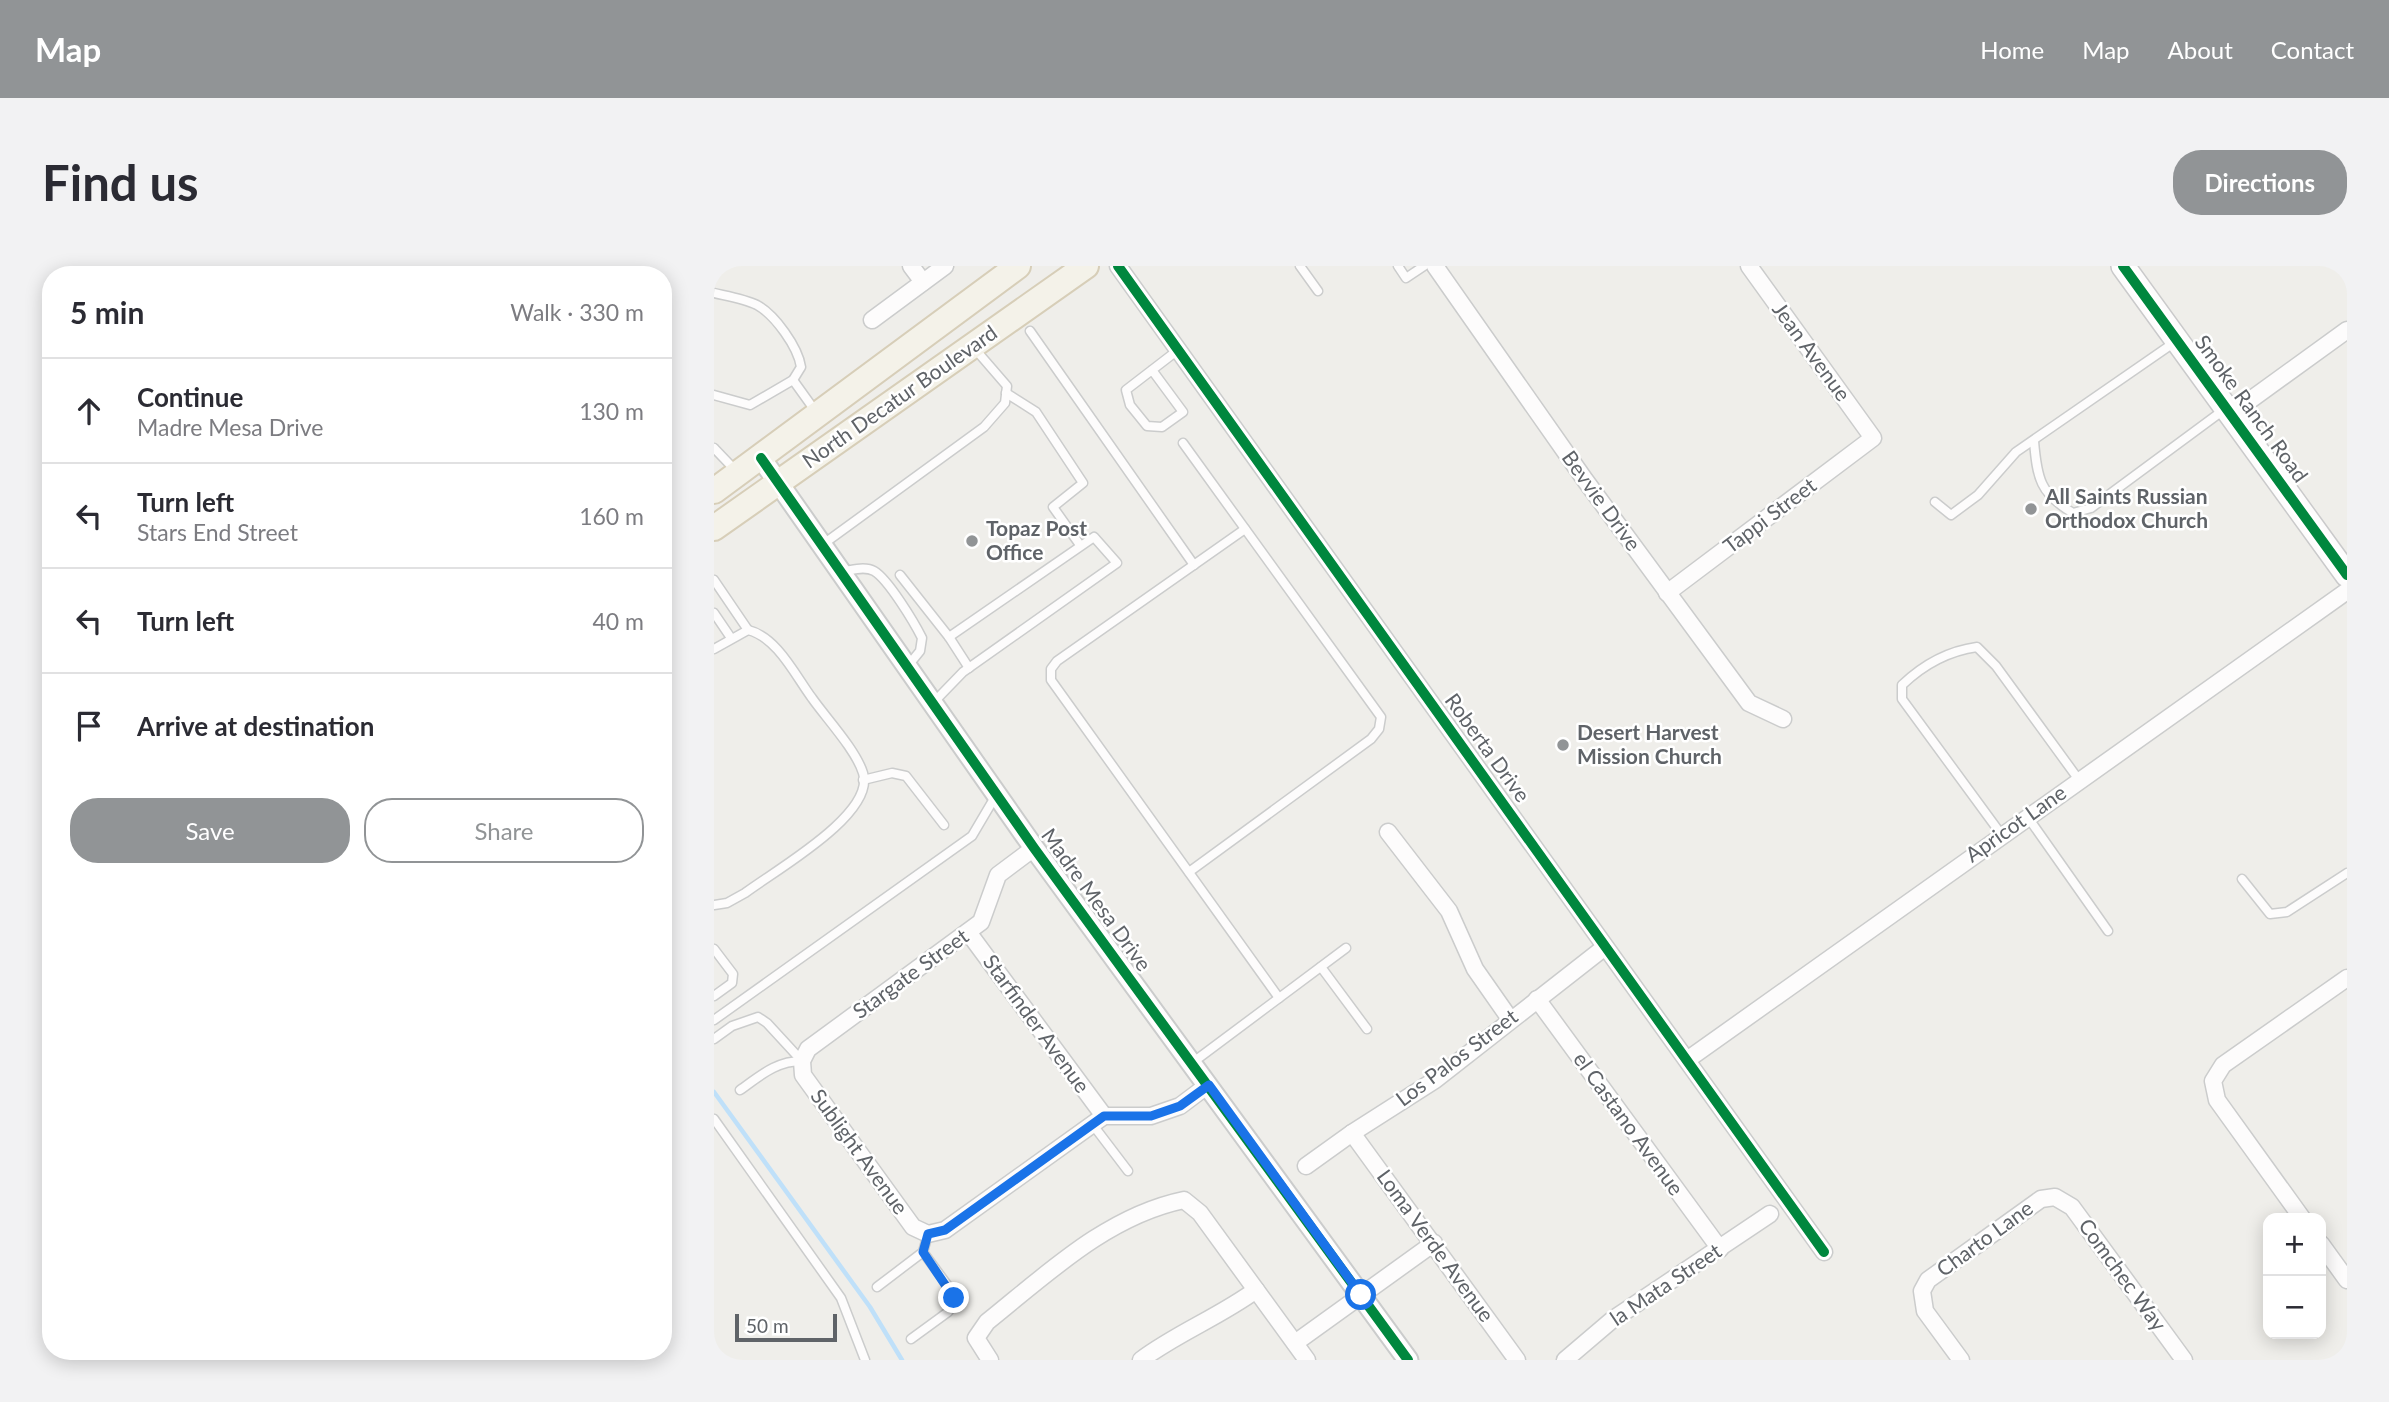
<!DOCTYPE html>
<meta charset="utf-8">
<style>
body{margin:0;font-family:Lato,sans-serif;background:#f2f2f3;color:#2b2b33}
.controls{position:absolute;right:21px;bottom:21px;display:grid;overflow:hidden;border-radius:14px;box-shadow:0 4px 18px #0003}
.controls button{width:63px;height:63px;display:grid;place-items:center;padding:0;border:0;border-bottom:2px solid #e1e1e2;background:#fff;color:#2b2b33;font:35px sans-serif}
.scale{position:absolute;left:21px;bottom:18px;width:102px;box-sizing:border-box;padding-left:7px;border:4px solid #5f6368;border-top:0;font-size:19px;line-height:24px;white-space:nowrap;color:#5f6368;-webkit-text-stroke:5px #fff;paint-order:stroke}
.stop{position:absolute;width:21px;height:21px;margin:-16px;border:5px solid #1a73e8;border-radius:50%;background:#fff}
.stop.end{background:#1a73e8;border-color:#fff;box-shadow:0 2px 7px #0008}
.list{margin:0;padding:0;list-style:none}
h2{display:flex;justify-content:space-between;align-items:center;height:91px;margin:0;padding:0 28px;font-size:30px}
h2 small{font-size:23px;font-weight:400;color:#7c7c81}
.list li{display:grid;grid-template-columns:46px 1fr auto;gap:21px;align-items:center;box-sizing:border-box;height:105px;padding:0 28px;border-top:2px solid #e1e1e2}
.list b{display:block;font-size:26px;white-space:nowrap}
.list p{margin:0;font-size:23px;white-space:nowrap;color:#7c7c81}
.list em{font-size:23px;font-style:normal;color:#7c7c81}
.actions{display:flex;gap:14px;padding:21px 28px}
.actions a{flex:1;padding:16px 0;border:2px solid #919496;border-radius:28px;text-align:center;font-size:24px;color:#919496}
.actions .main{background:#919496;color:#fff}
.icon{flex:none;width:38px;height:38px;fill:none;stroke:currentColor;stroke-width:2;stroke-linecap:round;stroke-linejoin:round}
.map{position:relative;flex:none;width:1633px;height:1094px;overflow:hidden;border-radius:28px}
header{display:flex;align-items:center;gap:42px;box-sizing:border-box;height:98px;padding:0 35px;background:#919496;color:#fff}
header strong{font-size:33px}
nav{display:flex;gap:38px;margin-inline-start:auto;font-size:24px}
.intro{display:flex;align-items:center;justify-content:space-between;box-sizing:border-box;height:168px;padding:0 42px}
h1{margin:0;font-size:49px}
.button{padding:18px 32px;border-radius:28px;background:#919496;color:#fff;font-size:24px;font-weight:700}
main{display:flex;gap:42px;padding:0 42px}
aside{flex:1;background:#fff;border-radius:28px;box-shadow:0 4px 18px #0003}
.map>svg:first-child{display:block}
</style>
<header>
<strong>Map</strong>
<nav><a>Home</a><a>Map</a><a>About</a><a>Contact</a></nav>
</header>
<div class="intro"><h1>Find us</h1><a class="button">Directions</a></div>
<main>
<aside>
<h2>5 min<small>Walk · 330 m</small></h2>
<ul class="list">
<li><svg class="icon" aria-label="ahead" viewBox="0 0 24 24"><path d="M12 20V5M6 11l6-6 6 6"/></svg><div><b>Continue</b><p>Madre Mesa Drive</p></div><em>130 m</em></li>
<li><svg class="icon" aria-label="left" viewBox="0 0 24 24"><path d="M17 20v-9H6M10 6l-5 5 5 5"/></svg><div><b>Turn left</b><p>Stars End Street</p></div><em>160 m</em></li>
<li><svg class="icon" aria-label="left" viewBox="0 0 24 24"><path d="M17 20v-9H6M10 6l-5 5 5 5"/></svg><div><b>Turn left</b></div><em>40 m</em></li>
<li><svg class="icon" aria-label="arrive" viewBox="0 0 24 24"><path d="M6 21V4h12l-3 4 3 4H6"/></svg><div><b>Arrive at destination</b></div></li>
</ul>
<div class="actions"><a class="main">Save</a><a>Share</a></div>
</aside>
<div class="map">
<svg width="1633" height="1094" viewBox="0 0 1633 1094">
<rect width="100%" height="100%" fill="#efeeea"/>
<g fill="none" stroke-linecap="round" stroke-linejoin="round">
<polyline stroke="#bfe0f9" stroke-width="4.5" points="0,826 156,1041 188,1094"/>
<g stroke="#cbcccc" stroke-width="11">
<g id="service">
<polyline points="586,0 604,25"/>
<polyline points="684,0 692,12 710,0"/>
<path d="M0 27C13 30 31 33 43 39 61 49 84 81 87 101L79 114 36 139 0 129"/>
<polyline points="316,65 480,299"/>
<polyline points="438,104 469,146 448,161 433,160 416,139 412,124 464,84"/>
<polyline points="79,114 102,146"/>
<polyline points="292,127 322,146 369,217 339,241 366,279"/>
<path d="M1320 175C1323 212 1326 228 1359 247L1377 242 1511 143"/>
<polyline points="469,177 667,451 665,463 657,473 475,606"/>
<polyline points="0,182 22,205"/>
<polyline points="1221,236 1237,249 1264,229 1302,186 1461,76"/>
<polyline points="531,263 343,395 337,403 337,414 565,732"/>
<polyline points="108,279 270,161 291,137 293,120 261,83"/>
<path d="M127 306C137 304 151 300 160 305 174 313 200 356 208 372L206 385 193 401"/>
<polyline points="186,309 235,371 380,271 403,297 249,406 218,438"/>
<polyline points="0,314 34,364"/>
<polyline points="0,347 17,372"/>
<polyline points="235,371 255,402"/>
<path d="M0 383 34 364C63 371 81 409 98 432 112 452 142 484 149 507 162 548 60 605 31 627L13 637 0 639"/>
<polyline points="149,514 178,507 192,510 230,559"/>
<polyline points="1313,550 1394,665"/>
<path d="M1287 568 1188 433V419C1209 399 1234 385 1263 381L1282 400 1365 514"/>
<polyline points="1528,613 1556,648 1573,646 1633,607"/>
<polyline points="0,683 19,708 18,717 0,730"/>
<polyline points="607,701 653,763"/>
<polyline points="0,754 258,570 281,531"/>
<polyline points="0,773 18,760 44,751 53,757 88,795"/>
<polyline points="478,797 632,682"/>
<path d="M26 824C46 810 62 795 88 795"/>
<polyline points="0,853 127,1032 151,1094"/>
<polyline points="379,859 414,905"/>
<polyline points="163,1021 209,986 214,968"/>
<polyline points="197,1073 234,1046 240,1038 234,1020 209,986"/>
</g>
</g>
<g stroke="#cbcccc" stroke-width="19">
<g id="minor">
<polyline points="197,0 209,16"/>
<polyline points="404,0 1110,986"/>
<polyline points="721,0 871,214 1035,437 1069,453"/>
<polyline points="158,54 231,0"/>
<polyline points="1517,148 1633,64"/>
<polyline points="953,327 1159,172 1035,0"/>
<polyline points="674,566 735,645 761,703 796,753"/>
<polyline points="320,582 284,609 267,656 94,783 88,795 89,809 199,961 214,968 231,964 390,850 437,850 466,840 494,819"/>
<polyline points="254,666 390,850"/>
<polyline points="823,733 1006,983"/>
<polyline points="973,794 1633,325"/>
<polyline points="638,867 803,1094"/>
<polyline points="592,900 638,867 721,814 891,681"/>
<polyline points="1588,952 1503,834 1499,815 1509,799 1633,712"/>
<polyline points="1607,978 1633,1014"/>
<polyline points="581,1077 720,977"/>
<path d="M276 1094 262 1072 273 1056C333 1008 393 950 470 934L486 947 593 1094"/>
<path d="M427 1094C463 1067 505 1051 542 1024"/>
<polyline points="851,1094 898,1054 1056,948"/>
<polyline points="1247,1094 1211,1045 1208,1025 1214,1014 1327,933 1341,931 1358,941 1470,1094"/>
</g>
</g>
<g stroke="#cbcccc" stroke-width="23">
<polyline id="tertiary" points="47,192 320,582 694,1094"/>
</g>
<g stroke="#cacacb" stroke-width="26">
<polyline id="secondary" points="1409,0 1633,309"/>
</g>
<g stroke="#d7ceb8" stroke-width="28">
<g id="primary">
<polyline points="0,225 304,0"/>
<polyline points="0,262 372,0"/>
</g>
</g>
<use href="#service" stroke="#fdfcfc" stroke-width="8"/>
<use href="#minor" stroke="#fdfcfc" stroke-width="16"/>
<use href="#tertiary" stroke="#fdfcfc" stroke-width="19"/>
<use href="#secondary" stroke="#fdfcfc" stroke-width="23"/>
<use href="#primary" stroke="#f4f2e9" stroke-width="24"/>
<g stroke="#fff" stroke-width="15">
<g id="cycleway">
<polyline points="404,0 1110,986"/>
<polyline points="1409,0 1633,309"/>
<polyline points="47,192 320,582 694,1094"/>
</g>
</g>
<use href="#cycleway" stroke="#00873e" stroke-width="10"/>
</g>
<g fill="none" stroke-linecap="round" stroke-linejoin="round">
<polyline stroke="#1a73e8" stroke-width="9" points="240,1032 209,986 214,968 231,964 390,850 437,850 466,840 495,819 647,1029"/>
</g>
<g fill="#919496" stroke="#fff" stroke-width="2.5">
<circle cx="1317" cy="243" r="7"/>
<circle cx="258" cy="275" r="7"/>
<circle cx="849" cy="479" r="7"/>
</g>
<g text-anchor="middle" stroke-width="5" stroke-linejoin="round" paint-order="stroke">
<g font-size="21" fill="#5f6368" stroke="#fff">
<text transform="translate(1097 86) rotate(54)" y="7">Jean Avenue</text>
<text transform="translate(186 131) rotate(-35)" y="7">North Decatur Boulevard</text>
<text transform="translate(1537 143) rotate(54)" y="7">Smoke Ranch Road</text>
<text transform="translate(887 235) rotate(54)" y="7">Bevvie Drive</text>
<text transform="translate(1056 250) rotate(-37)" y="7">Tappi Street</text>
<text transform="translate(773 482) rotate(54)" y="7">Roberta Drive</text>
<text transform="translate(1302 558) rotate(-35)" y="7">Apricot Lane</text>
<text transform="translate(382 634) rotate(54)" y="7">Madre Mesa Drive</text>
<text transform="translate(197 708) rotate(-36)" y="7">Stargate Street</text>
<text transform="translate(322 758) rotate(54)" y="7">Starfinder Avenue</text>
<text transform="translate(743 792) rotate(-37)" y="7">Los Palos Street</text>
<text transform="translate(914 858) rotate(54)" y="7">el Castano Avenue</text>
<text transform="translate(145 886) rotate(54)" y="7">Sublight Avenue</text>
<text transform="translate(1271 973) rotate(-36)" y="7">Charto Lane</text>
<text transform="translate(721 980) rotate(54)" y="7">Loma Verde Avenue</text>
<text transform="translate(1408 1009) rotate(54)" y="7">Comchec Way</text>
<text transform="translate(952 1019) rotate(-34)" y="7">la Mata Street</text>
</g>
<g font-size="21" font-weight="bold" fill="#5f6368" stroke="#fff" text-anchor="start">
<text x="1331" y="238">All Saints Russian<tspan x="1331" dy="24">Orthodox Church</tspan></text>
<text x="272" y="270">Topaz Post<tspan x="272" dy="24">Office</tspan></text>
<text x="863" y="474">Desert Harvest<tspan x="863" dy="24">Mission Church</tspan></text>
</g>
</g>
</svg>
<div class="controls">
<button>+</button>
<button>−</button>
</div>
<div class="scale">50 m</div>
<div class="stop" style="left:647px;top:1029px"></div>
<div class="stop end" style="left:240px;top:1032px"></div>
</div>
</main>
